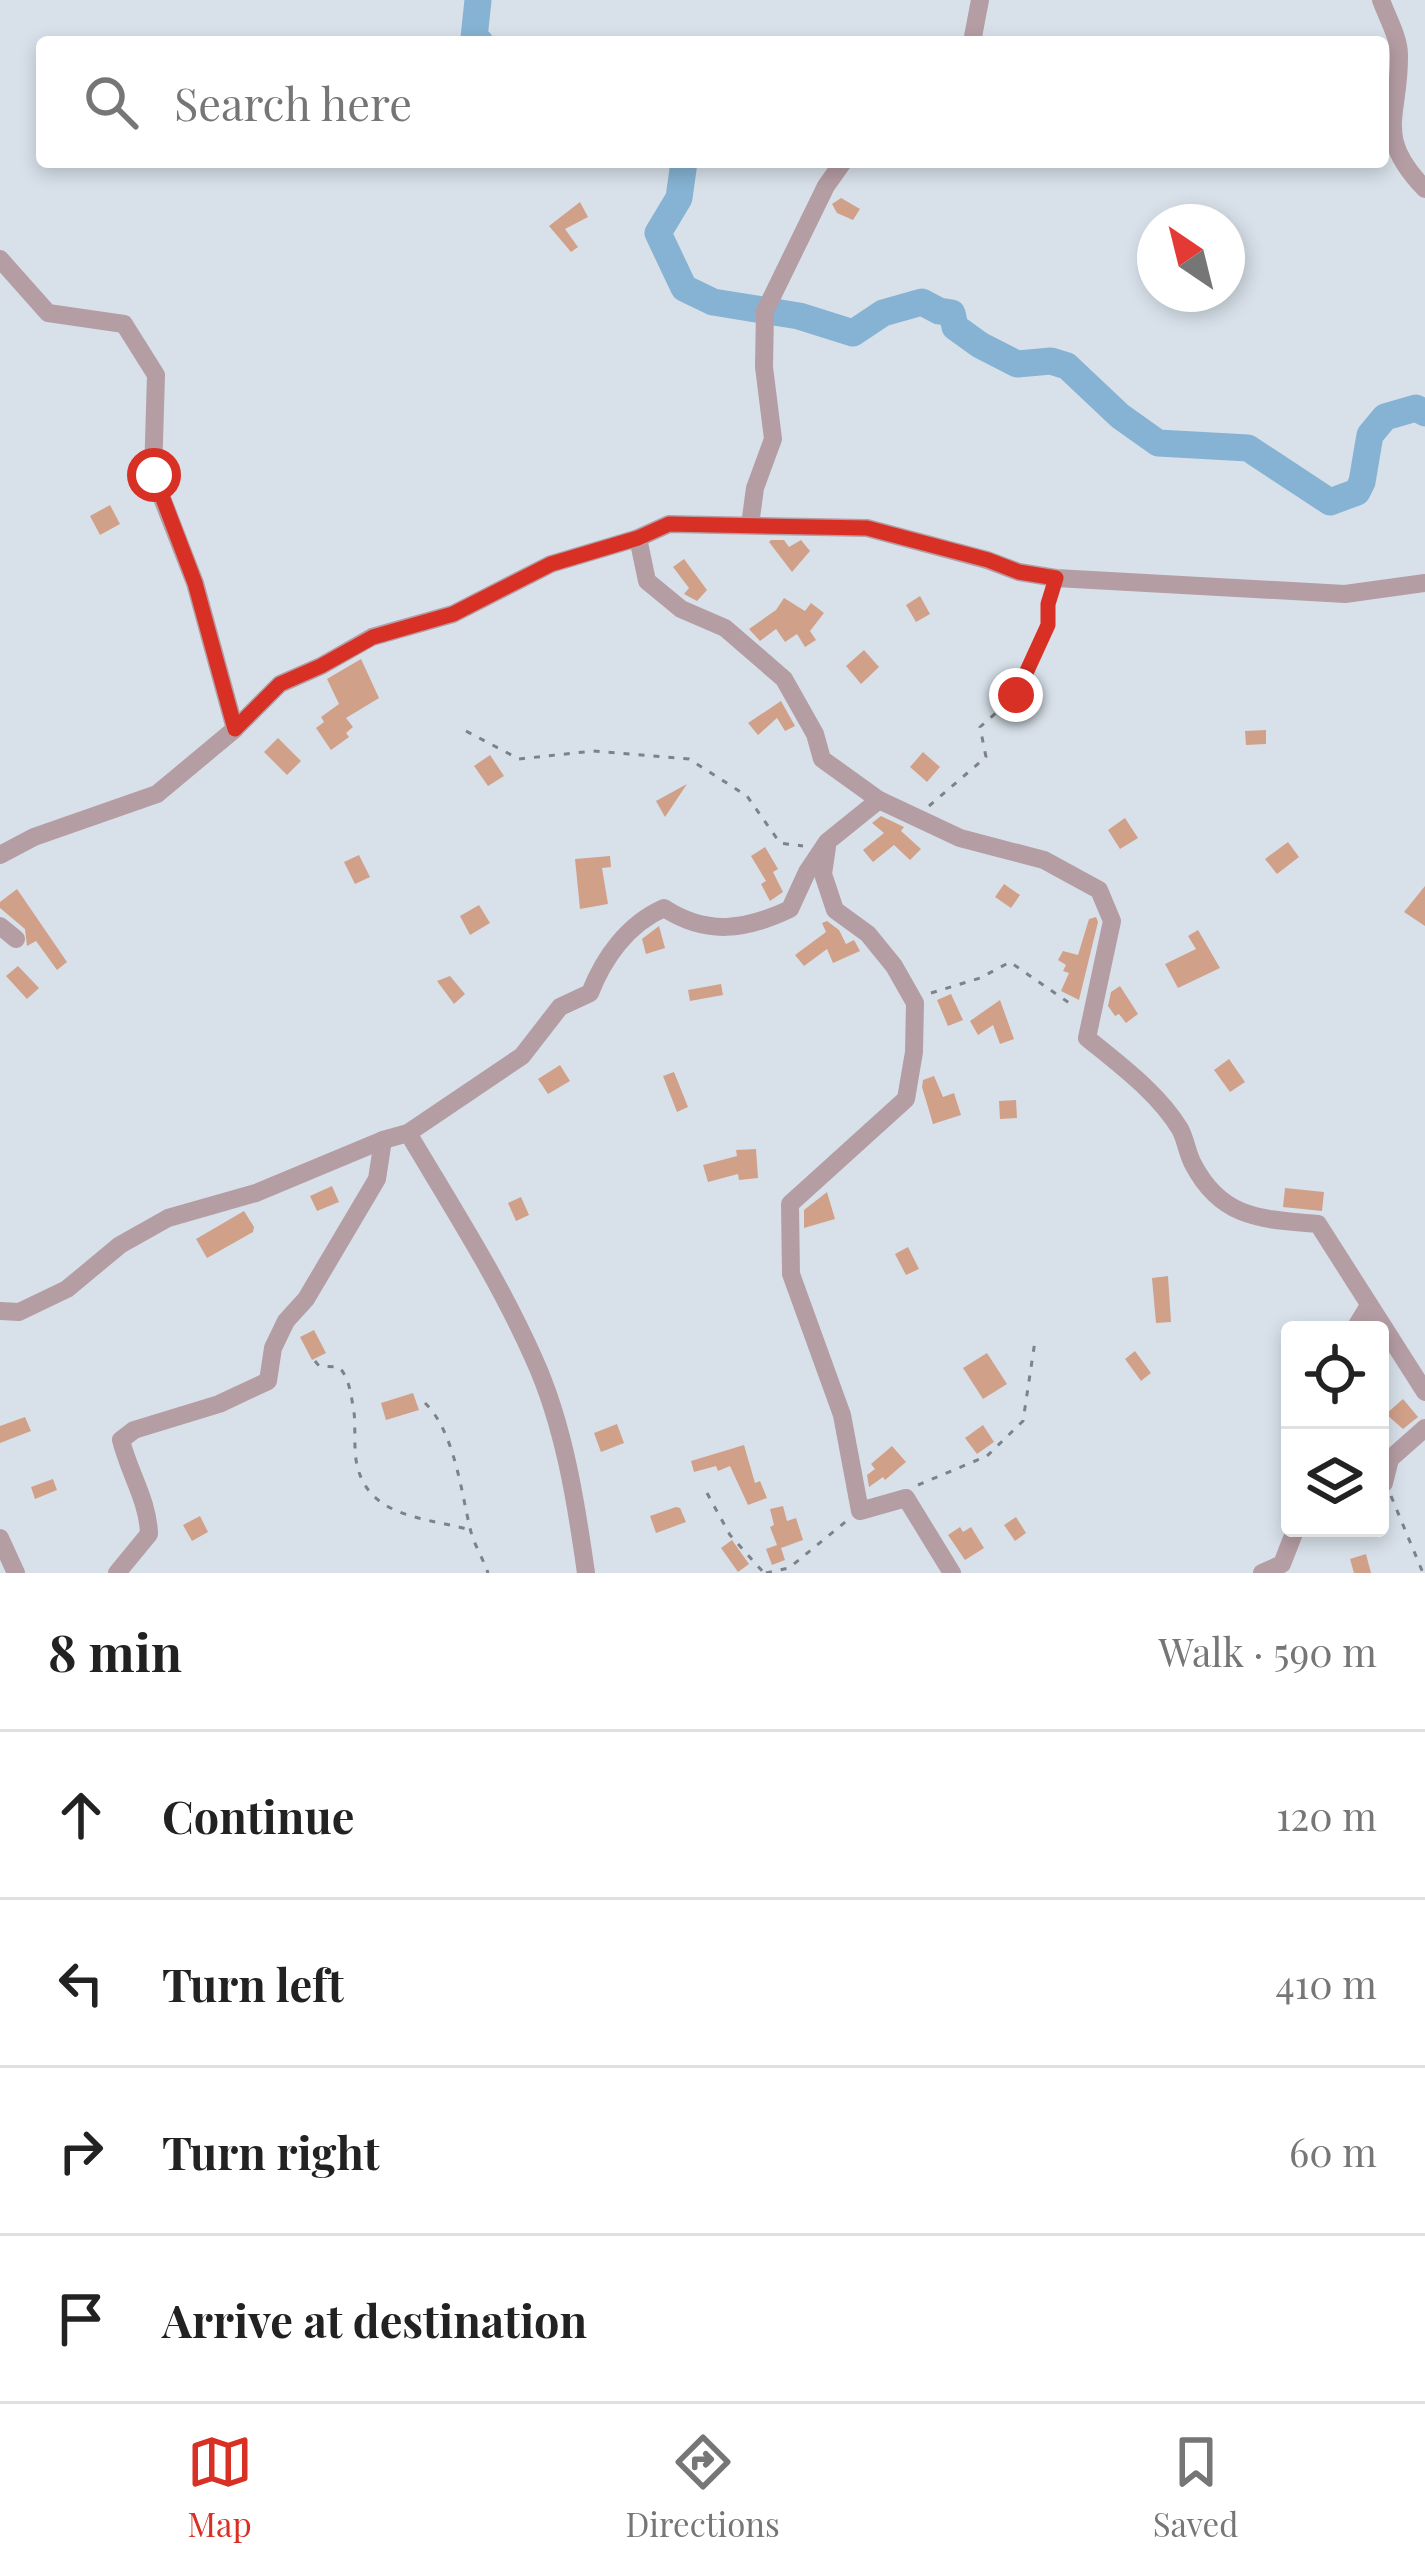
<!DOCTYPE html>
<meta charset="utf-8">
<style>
body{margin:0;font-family:"Playfair Display",serif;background:#f6f6f6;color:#222}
.controls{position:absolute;right:36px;bottom:36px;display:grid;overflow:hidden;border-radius:12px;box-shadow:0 6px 18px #0003}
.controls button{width:108px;height:108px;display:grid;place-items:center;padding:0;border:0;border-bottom:3px solid #e0e0e0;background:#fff;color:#222;font:60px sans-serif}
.compass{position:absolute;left:1137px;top:204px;width:108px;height:108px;border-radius:50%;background:#fff;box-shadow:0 6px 18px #0003;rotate:325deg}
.stop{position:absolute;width:36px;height:36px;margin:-27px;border:9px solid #d93025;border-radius:50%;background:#fff}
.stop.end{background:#d93025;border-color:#fff;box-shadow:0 3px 12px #0008}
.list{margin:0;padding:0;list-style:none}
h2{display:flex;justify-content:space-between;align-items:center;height:156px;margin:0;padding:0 48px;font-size:51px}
h2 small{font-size:39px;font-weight:400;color:#767676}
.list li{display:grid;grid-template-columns:78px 1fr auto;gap:36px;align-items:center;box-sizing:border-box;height:168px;padding:0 48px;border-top:3px solid #e0e0e0}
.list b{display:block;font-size:45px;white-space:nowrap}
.list em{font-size:39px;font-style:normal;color:#767676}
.icon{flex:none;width:66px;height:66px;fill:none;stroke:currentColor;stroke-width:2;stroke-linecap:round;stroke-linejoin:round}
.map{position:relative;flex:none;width:1425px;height:1573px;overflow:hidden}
.search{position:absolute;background:#fff;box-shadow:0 6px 18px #0003;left:36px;right:36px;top:36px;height:132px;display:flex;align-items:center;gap:30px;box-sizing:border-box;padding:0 42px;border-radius:12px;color:#767676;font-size:45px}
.sheet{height:828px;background:#fff}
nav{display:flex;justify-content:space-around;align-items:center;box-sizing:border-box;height:168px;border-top:3px solid #e0e0e0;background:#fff;font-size:33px;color:#767676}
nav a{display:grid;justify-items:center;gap:6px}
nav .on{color:#d93025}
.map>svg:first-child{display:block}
</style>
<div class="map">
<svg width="1425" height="1573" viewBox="0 0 1425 1573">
<rect width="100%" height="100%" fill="#d8e1ea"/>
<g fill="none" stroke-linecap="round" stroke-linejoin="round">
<g stroke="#86b3d3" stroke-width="27">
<polyline points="478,0 474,38 480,42"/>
<polyline points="684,162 679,198 658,233 684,288 713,302 799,316 853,333 883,313 922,302 939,311 952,313 955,327 980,345 1017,364 1051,361 1067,366 1120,416 1158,443 1248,448 1330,502 1357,492 1362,482 1370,435 1385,417 1416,408 1425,413"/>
</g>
</g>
<g fill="#d1a089">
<polygon points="841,198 860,209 853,220 837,213 832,204"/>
<polygon points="580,202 588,217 565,229 578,247 571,252 549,226"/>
<polygon points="110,505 120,524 100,535 90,516"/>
<polygon points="771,540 784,540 789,547 801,540 810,551 792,572 769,542"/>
<polygon points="684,559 707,590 697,601 684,594 689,588 673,567"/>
<polygon points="920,596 930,614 916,622 906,605"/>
<polygon points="784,598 805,611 811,603 824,613 810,631 816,640 805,647 797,634 785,642 776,629 760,641 749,629 776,610"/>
<polygon points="864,650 879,667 861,684 846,666"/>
<polygon points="361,659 379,698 346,718 353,727 346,733 349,737 331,750 316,728 324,722 321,717 339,704 327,679"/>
<polygon points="781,701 795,726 785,731 777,718 758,735 748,723"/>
<polygon points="1266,730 1266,744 1246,745 1245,731"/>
<polygon points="278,738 301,761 287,775 264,752"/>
<polygon points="923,752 940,767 927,782 910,767"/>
<polygon points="490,755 504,776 488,786 474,766"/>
<polygon points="687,784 665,817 656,801"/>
<polygon points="881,816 904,827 901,831 921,849 910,860 894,845 873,862 863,850 884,833 872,823"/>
<polygon points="1125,818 1138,838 1120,849 1108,830"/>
<polygon points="1288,842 1299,857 1277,874 1265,859"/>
<polygon points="765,847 778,869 773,872 783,892 770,901 761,884 766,881 751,856"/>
<polygon points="359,855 370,877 355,884 344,862"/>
<polygon points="610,856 611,867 602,868 608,904 580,909 575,859"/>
<polygon points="1004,884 1020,895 1011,908 995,897"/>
<polygon points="1425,886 1425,926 1404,912"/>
<polygon points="17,889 67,962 57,970 36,941 27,946 25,929 0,908 0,902"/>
<polygon points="479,905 490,923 470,935 460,916"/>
<polygon points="1096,917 1098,922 1079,1000 1061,991 1069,973 1063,971 1066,965 1058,960 1063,951 1078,955 1089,919"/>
<polygon points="827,921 839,930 846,944 854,940 860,951 833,963 827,949 804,966 795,955 826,932 822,923"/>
<polygon points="659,926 665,948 646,954 642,939"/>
<polygon points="1198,930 1220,968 1178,988 1165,964 1196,949 1188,936"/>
<polygon points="18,966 39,988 27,999 6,976"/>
<polygon points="450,976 465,994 454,1004 437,981"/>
<polygon points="721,984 723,995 690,1001 688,990"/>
<polygon points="1120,986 1138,1014 1126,1023 1119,1014 1115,1016 1108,1006 1111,992"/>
<polygon points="951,994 963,1020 948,1026 937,1000"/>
<polygon points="1000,1000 1014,1039 1000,1044 993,1025 978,1035 970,1021"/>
<polygon points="1229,1059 1245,1082 1230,1092 1214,1070"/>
<polygon points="560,1065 570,1081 548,1094 538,1079"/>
<polygon points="674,1072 688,1107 677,1112 663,1076"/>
<polygon points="934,1076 943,1097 954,1093 961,1115 933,1124 922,1087 923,1080"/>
<polygon points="1016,1100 1017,1118 1000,1119 999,1101"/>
<polygon points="756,1149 758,1178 739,1180 738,1174 708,1182 703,1165 737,1156 736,1150"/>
<polygon points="332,1186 339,1202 317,1211 310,1196"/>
<polygon points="1285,1188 1324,1192 1322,1211 1283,1207"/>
<polygon points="827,1192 835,1219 804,1228 804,1210"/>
<polygon points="521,1197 529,1215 516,1221 508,1203"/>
<polygon points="244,1211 254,1227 253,1232 207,1258 196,1239"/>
<polygon points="908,1247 919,1269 906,1275 895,1254"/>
<polygon points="1168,1276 1171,1322 1156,1323 1152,1278"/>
<polygon points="314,1330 326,1353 312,1360 300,1337"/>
<polygon points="1135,1351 1151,1373 1141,1381 1125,1359"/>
<polygon points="987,1353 1007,1384 983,1399 963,1368"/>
<polygon points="413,1393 419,1410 386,1420 381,1403"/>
<polygon points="1403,1399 1418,1417 1403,1429 1386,1414"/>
<polygon points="25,1417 31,1431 0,1443 0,1426"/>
<polygon points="617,1424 624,1443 601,1452 594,1433"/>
<polygon points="983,1425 994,1442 977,1454 965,1438"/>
<polygon points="744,1445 755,1483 760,1481 767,1498 748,1505 730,1466 718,1471 716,1466 694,1472 691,1461"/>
<polygon points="892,1446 906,1462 885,1480 883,1477 869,1487 867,1475 875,1469 871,1464"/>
<polygon points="53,1479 57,1490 35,1499 31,1487"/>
<polygon points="783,1506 787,1521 796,1518 803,1540 781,1548 785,1560 772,1565 766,1549 777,1545 770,1527 774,1525 770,1509"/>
<polygon points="676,1507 680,1508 686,1522 656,1533 650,1516"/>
<polygon points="200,1516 208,1532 192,1541 183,1525"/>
<polygon points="1016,1517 1026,1533 1015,1541 1004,1525"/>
<polygon points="960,1527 963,1532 971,1527 984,1548 965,1560 948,1535"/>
<polygon points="732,1540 749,1564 738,1572 721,1548"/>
<polygon points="1366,1554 1371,1573 1354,1573 1350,1559"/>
</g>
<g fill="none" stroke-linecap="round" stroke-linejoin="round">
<g stroke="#7c8288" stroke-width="3" stroke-dasharray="6 9" stroke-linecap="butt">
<polyline points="466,731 519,759 593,751 689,759 747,796 780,843 803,846"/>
<polyline points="929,806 986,757 980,727 1016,695 1048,625 1052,592"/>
<polyline points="931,993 980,978 1010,962 1075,1007"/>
<path d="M315 1361 319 1366 339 1367C350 1379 351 1396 354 1412 356 1430 353 1453 358 1469 372 1519 430 1518 470 1530"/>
<path d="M425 1403C454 1431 461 1490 470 1528 473 1543 483 1558 488 1573"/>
<polyline points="918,1485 987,1456 1023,1421 1035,1341"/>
<polyline points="707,1493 730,1535 764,1573"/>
<polyline points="1391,1496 1423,1573"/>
<polyline points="766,1573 789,1568 849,1519"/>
</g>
<g stroke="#b59da4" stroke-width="18">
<path d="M1381 0C1387 17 1399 37 1399 55 1400 117 1373 135 1425 189"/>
<polyline points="972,42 980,0"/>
<polyline points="0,259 48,313 124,324 156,375 153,475 195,583 235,729"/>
<polyline points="750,525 755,488 773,439 764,367 765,311 826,186 843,162"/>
<path d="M638 538 647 581 681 609 725 628 784 679 815 734 822 759 879 800 960 838 1044 860 1099 890 1112 921 1087 1038C1120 1065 1158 1093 1180 1129 1186 1140 1187 1153 1193 1164 1222 1220 1263 1219 1318 1224L1425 1392"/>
<polyline points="827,847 823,874 835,910 868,934 894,966 915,1003 914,1052 906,1099 790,1204 791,1274 842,1415 860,1511 906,1498 952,1573"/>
<polyline points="0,855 34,837 157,794 235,729 280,684 321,666 372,637 453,614 551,564 638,538 669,524 867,528 987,560 1019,572 1056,578 1345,594 1425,583"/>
<polyline points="0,926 16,939"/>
<path d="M408 1133C452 1207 499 1280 534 1359 564 1425 576 1502 586 1573"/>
<path d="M0 1311 19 1312 67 1289 120 1245 168 1218 256 1193 383 1140 408 1133 522 1056 560 1007 590 993C604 957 628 924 664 908 707 936 746 930 790 909L807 872 827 842 879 800"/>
<polyline points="1354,1330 1368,1307"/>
<polyline points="1380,1486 1384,1483 1390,1459 1425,1428"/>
<polyline points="0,1538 16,1573"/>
<path d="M117 1573 149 1534C148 1500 129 1473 121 1440L134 1430 219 1404 268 1381 273 1348 286 1321 306 1299 377 1179 383 1140"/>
<polyline points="1262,1573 1282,1564 1296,1528"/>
</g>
</g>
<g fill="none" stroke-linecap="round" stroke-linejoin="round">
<polyline stroke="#d93025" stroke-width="15" points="154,475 195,583 235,729 280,684 321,666 373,637 453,614 551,564 638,538 669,524 867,528 988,560 1019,572 1056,578 1048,604 1048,625 1016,695"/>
</g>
</svg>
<div class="controls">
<button><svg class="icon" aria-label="locate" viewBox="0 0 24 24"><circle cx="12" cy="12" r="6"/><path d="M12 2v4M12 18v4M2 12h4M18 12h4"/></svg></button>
<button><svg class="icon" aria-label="layers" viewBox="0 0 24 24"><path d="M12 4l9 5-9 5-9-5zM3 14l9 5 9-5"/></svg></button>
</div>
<svg class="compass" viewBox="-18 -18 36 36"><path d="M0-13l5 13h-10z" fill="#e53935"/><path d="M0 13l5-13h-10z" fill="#767676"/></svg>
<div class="stop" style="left:154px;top:475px"></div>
<div class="stop end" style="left:1016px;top:695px"></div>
<div class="search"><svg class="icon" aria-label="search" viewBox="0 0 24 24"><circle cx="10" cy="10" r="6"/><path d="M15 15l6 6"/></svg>Search here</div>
</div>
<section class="sheet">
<h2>8 min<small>Walk · 590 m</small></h2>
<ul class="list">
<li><svg class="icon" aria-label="ahead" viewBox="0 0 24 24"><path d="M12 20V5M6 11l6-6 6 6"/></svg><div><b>Continue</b></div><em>120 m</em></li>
<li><svg class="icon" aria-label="left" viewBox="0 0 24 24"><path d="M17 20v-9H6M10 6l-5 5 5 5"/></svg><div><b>Turn left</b></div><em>410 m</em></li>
<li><svg class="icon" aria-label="right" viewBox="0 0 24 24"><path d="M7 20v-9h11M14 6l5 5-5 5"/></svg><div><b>Turn right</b></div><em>60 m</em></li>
<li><svg class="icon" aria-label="arrive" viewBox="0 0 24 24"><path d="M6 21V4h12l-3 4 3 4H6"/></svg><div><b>Arrive at destination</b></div></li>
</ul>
</section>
<nav>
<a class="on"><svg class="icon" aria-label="map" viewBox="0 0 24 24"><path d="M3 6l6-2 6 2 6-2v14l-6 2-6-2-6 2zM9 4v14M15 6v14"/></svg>Map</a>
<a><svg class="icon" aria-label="directions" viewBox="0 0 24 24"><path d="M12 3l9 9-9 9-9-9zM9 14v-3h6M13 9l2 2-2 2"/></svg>Directions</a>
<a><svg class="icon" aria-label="saved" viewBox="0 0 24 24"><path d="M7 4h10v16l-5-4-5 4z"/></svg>Saved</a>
</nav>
